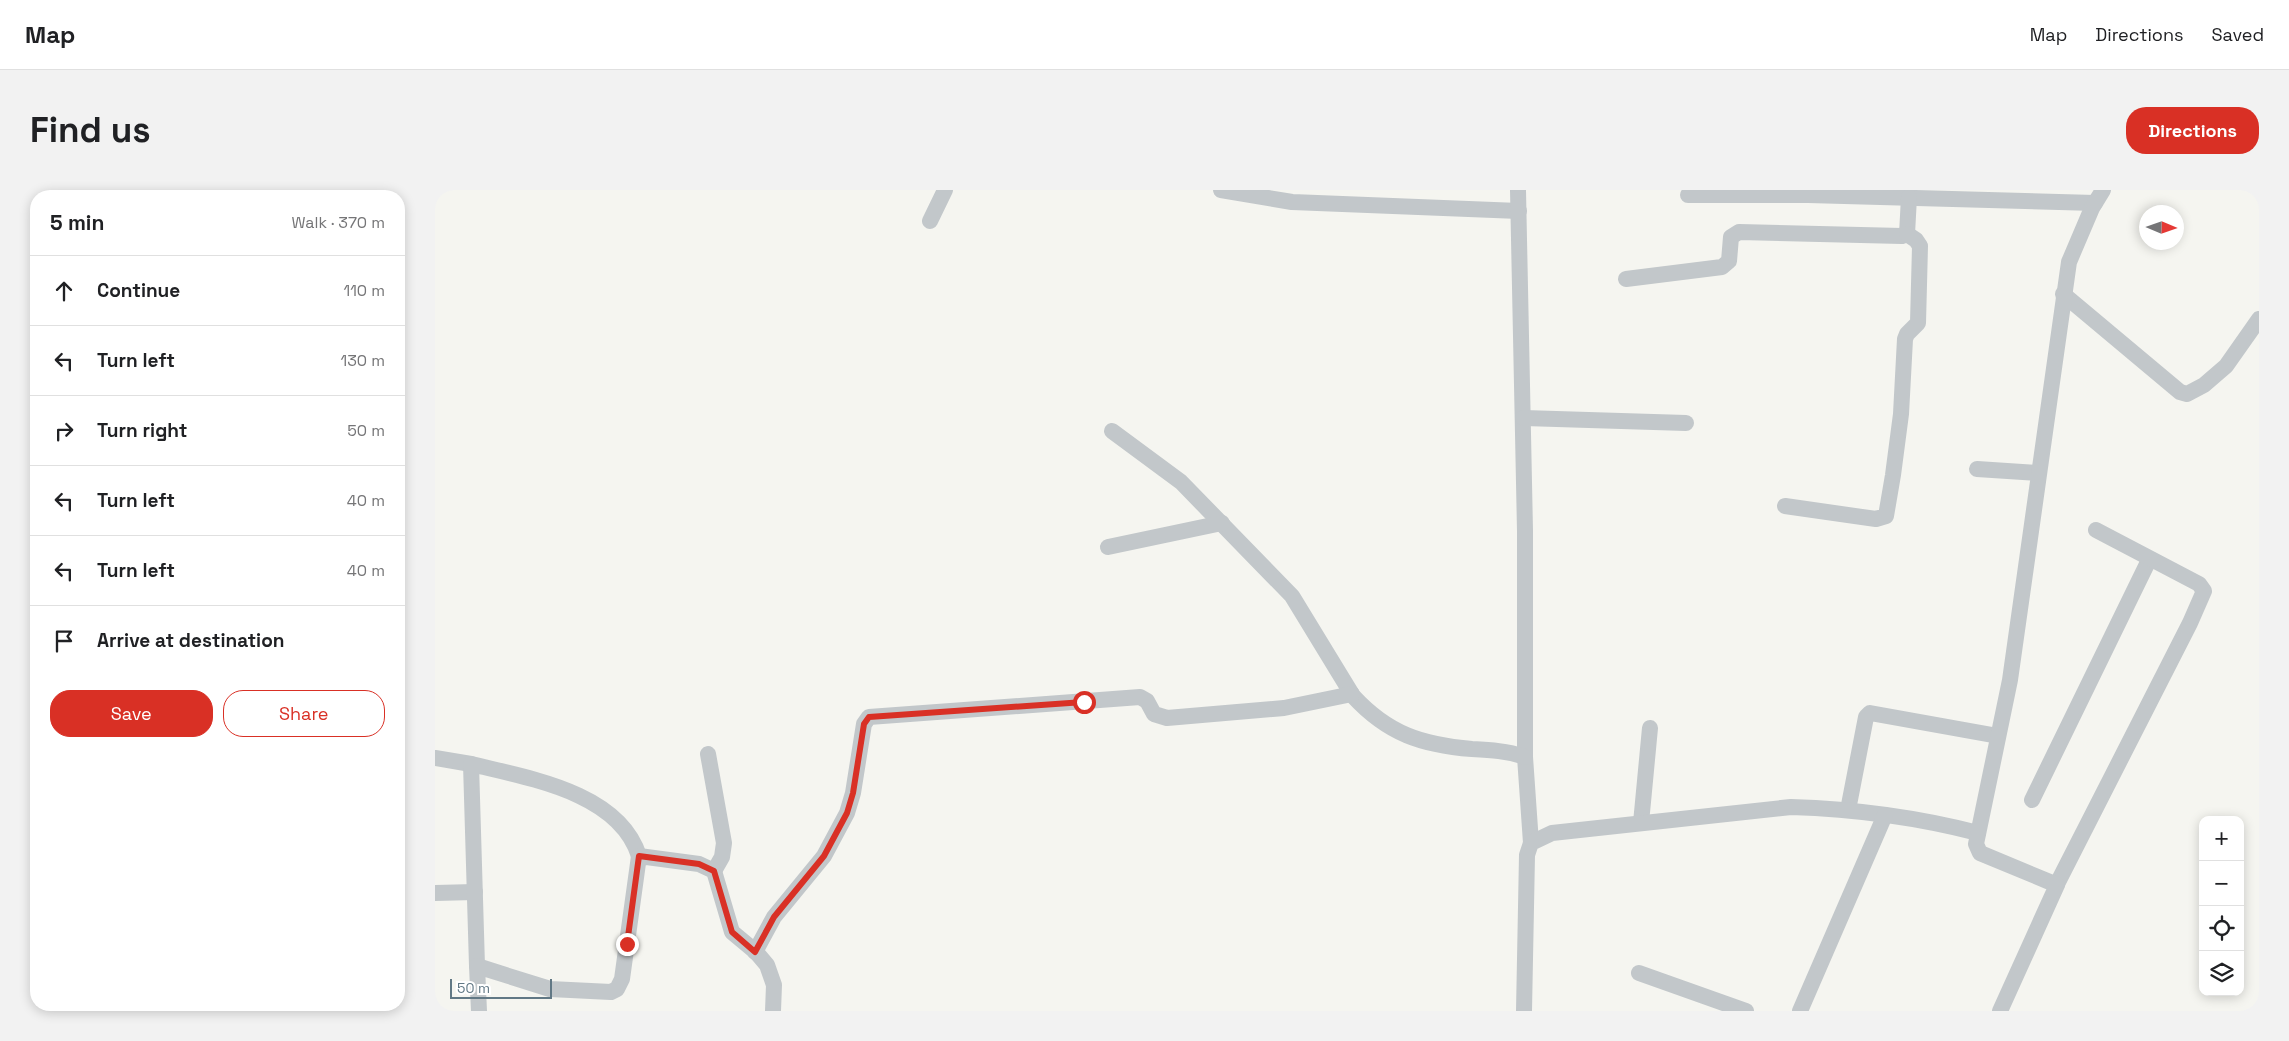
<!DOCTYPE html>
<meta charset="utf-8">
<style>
body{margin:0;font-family:"Space Grotesk",sans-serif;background:#f2f2f2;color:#202124}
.controls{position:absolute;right:15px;bottom:15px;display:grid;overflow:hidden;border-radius:10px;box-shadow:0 2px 12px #0003}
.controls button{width:45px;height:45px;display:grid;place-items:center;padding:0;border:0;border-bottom:1px solid #e0e0e0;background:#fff;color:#202124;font:25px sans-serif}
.compass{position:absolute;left:1704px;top:15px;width:45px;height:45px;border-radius:50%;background:#fff;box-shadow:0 2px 12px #0003;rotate:92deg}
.scale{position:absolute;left:15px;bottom:12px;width:102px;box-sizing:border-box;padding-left:5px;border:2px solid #617885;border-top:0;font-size:14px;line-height:18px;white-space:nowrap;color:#617885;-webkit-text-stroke:4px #fff;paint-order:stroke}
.stop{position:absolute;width:15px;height:15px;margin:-11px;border:4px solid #d93025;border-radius:50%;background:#fff}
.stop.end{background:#d93025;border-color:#fff;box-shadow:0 1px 5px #0008}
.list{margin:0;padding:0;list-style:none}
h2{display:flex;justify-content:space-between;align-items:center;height:65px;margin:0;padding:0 20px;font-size:21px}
h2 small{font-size:16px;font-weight:400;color:#757577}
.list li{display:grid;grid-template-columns:32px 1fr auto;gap:15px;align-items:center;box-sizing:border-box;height:70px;padding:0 20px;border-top:1px solid #e0e0e0}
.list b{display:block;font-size:19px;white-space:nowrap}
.list em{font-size:16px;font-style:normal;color:#757577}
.actions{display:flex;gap:10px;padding:15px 20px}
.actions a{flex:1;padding:11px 0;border:1px solid #d93025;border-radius:20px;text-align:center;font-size:18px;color:#d93025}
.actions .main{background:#d93025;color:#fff}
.icon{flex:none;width:28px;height:28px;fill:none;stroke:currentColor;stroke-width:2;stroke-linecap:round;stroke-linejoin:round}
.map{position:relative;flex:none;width:1824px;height:821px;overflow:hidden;border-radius:20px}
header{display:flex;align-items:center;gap:30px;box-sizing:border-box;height:70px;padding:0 25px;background:#fff;border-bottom:1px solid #e0e0e0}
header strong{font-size:24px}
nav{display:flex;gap:28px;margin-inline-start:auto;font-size:18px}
.intro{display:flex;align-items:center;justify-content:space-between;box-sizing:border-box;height:120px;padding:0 30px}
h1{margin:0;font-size:35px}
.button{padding:12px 22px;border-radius:20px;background:#d93025;color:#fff;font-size:18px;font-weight:700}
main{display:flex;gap:30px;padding:0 30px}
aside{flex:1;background:#fff;border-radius:20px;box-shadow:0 2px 12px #0003}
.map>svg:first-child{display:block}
</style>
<header>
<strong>Map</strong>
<nav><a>Map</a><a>Directions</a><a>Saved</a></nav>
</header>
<div class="intro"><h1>Find us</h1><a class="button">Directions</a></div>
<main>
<aside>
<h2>5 min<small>Walk · 370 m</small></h2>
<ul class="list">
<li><svg class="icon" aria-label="ahead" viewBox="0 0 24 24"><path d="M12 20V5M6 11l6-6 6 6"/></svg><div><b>Continue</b></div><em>110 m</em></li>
<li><svg class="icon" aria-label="left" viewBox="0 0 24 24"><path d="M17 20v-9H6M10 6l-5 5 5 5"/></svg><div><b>Turn left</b></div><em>130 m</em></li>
<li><svg class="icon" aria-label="right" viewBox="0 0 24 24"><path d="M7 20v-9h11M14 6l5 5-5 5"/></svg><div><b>Turn right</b></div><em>50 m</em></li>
<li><svg class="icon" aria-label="left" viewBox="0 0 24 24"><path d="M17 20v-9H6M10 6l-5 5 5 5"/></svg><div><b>Turn left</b></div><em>40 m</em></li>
<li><svg class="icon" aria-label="left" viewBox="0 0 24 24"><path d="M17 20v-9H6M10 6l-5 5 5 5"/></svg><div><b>Turn left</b></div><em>40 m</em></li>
<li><svg class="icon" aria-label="arrive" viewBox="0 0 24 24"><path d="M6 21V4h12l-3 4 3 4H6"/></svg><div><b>Arrive at destination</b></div></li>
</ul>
<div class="actions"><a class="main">Save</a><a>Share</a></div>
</aside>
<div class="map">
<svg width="1824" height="821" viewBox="0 0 1824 821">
<rect width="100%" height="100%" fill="#f5f5f0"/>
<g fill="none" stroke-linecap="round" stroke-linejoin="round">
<g stroke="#c2c7ca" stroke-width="16">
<polyline points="786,0 857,12 1084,21"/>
<polyline points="1083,0 1090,341 1090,567 1096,653"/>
<polyline points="1253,5 1373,5 1660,13"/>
<polyline points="495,31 510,0"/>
<polyline points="1191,89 1287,77 1294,71 1296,47 1304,42 1467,46 1472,44 1474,7"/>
<polyline points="1628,104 1745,202 1752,204 1769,195 1791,176 1824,129"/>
<polyline points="1088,228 1251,233"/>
<path d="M677 241 746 292 857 406 918 506C953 544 987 555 1037 559 1055 560 1073 561 1090 567"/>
<polyline points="1542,279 1603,283"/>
<polyline points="1350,316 1441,329 1451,326 1458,285 1466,224 1470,149 1472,144 1483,133 1485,56 1481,50 1472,44"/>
<polyline points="673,357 787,333"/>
<polyline points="273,564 289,653 287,667 279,681"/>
<polyline points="0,568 36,574"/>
<polyline points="1597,610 1714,370"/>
<polyline points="1413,620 1431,527 1435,523 1563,546"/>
<polyline points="1206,633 1215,538"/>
<polyline points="1622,694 1755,433 1769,401 1764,394 1661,340"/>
<polyline points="0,703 40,702"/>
<polyline points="320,762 339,727 389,666 412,623 418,603 429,534 434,527 705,507 712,511 719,524 732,528 849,518 917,504"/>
<path d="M42 776 36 574C93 588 184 602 204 666"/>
<polyline points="1204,783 1311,821"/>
<polyline points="44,821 42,776 115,799 176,802 182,799 187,789 204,666 264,674 279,681 297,742 321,762 332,775 339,795 338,821"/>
<path d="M1089 821 1092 665 1096 653 1117 643 1356 617C1419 619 1481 627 1543 643"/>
<polyline points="1365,821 1450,625"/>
<polyline points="1565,821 1622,695 1545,663 1541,654 1575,490 1634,72 1657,18 1668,0"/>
</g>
</g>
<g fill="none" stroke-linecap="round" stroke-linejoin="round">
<polyline stroke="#d93025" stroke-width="6" points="192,754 204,666 264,674 279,681 297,742 320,762 339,727 389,666 412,623 418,603 429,534 434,527 649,512"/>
</g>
</svg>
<div class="controls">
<button>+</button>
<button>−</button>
<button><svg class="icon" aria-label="locate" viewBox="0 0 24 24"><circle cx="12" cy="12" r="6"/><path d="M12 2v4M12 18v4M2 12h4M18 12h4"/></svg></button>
<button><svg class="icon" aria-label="layers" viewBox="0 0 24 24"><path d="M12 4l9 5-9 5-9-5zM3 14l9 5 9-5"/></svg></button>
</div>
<svg class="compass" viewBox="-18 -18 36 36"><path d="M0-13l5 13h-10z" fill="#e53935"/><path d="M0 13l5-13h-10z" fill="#757577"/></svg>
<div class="scale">50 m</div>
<div class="stop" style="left:649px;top:512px"></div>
<div class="stop end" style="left:192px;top:754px"></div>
</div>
</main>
